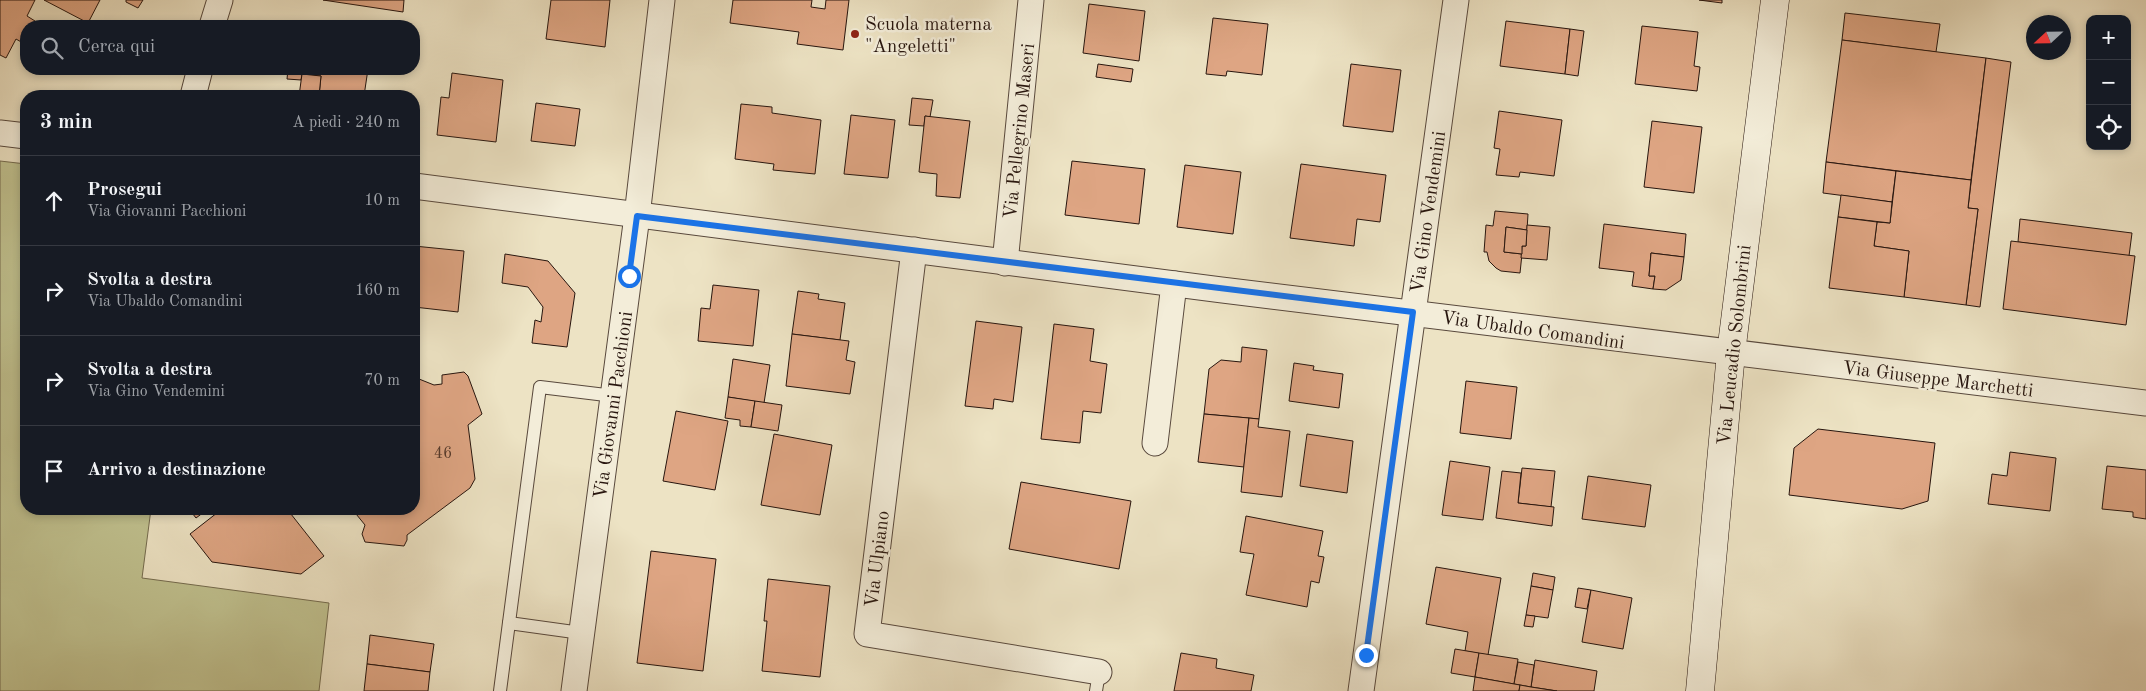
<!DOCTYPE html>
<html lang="it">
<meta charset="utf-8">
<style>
body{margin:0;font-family:"Old Standard TT",serif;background:#242831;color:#f1f3f6}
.controls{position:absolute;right:15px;top:15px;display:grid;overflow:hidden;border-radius:10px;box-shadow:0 2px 8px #0003}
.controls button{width:45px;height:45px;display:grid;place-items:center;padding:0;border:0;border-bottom:1px solid #363941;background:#171b24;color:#f1f3f6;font:25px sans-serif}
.compass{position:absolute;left:2026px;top:15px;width:45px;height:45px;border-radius:50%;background:#171b24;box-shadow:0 2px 8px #0003;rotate:248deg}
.stop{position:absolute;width:15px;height:15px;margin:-11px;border:4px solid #1a73e8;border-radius:50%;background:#fff}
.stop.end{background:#1a73e8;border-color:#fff;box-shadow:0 1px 5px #0008}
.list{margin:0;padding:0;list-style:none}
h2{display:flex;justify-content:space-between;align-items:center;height:65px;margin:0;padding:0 20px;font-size:21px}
h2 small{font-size:16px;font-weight:400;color:#9ea1a6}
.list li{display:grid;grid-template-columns:32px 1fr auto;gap:15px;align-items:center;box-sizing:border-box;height:90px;padding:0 20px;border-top:1px solid #363941}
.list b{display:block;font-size:19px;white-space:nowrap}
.list p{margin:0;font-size:16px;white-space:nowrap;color:#9ea1a6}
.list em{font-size:16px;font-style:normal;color:#9ea1a6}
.icon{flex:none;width:28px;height:28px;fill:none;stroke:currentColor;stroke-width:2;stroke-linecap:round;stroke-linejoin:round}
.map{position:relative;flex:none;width:2146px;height:691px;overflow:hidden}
.search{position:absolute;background:#171b24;box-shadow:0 2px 8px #0003;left:20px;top:20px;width:400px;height:55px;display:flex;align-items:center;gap:12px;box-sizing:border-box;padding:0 18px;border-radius:20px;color:#9ea1a6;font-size:19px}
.panel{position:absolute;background:#171b24;box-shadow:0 2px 8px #0003;left:20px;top:90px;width:400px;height:425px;border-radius:20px}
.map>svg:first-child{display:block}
</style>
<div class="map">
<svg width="2146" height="691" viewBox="0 0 2146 691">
<rect width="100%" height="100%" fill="#ede3c4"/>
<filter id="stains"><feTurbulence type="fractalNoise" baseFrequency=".004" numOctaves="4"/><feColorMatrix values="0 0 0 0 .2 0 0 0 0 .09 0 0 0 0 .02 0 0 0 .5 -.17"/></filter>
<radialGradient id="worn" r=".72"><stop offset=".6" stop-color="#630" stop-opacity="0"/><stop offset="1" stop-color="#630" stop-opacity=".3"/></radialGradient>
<polygon fill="#c0c18f" stroke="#746b4e" points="0,161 26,164 26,509 151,509 142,578 329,603 319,691 0,691"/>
<g fill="#dea583" stroke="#27150e">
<polygon points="0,0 35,0 27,16 35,21 32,26 26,26 26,37 23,43 16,39 6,58 0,55"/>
<polygon points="44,0 100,0 88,23"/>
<polygon points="126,0 143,0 138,8 126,2"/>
<polygon points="323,0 404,0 403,12"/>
<polygon points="551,0 610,0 605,47 546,39"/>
<polygon points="733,0 812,0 811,7 825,9 826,0 849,0 843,50 797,44 799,32 730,23"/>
<polygon points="1699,0 1722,0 1722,3"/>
<polygon points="1089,4 1145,11 1139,61 1083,53"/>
<polygon points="1845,13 1940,24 1936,52 1842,40"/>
<polygon points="1213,18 1268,24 1262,75 1227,71 1226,76 1206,74"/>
<polygon points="1506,21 1570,29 1565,74 1500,66"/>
<polygon points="1642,26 1698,32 1694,66 1700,67 1697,91 1635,84"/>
<polygon points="1570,29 1584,31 1578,76 1565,74"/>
<polygon points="1842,40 1986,58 1971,180 1826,162"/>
<polygon points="1986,58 2011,62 1980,307 1966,305 1978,209 1968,208"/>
<polygon points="1098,64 1133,69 1131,82 1096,77"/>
<polygon points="1351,64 1401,70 1393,132 1343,126"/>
<polygon points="288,69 303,69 301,80 287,79"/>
<polygon points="303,69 368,69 364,96 319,96 321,76 302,74"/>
<polygon points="452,73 503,80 496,142 437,135 441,97 449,98"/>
<polygon points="302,74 321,76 319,96 299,96"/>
<polygon points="912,98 933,100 930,117 925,116 924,126 909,125"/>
<polygon points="536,103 580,109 575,146 531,141"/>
<polygon points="741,104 772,107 772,113 821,120 815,174 773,170 774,164 735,159"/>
<polygon points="1499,111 1562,120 1554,176 1520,172 1519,177 1496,175 1500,149 1494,148"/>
<polygon points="851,115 895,120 888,178 844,174"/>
<polygon points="925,116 970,121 960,198 936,196 937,174 919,172"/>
<polygon points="1652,121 1702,127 1694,193 1644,187"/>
<polygon points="1072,161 1145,169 1139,224 1065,215"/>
<polygon points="1826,162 1896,171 1892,202 1823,193"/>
<polygon points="1301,164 1386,175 1380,222 1357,219 1354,246 1290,238"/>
<polygon points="1185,165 1241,172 1233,234 1177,227"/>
<polygon points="1896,171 1971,180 1968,208 1978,209 1966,305 1904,297 1909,251 1874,246 1877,222 1890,223"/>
<polygon points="1841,195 1892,202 1890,223 1838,217"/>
<polygon points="1495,211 1528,214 1527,230 1506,227 1504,252 1522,254 1520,273 1501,271 1496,268 1489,261 1487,252 1484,252 1486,225 1493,226"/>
<polygon points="1838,217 1877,222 1874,246 1909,251 1904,297 1829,288"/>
<polygon points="2020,219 2132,233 2129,256 2018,242"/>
<polygon points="1604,224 1686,234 1684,257 1651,253 1649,276 1655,276 1653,289 1632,286 1634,272 1599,268"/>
<polygon points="1527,225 1550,227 1547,260 1521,258 1522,246 1526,246"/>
<polygon points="1506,227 1527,230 1526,246 1522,246 1522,254 1504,252"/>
<polygon points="2011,241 2135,256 2126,325 2003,309"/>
<polygon points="414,246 464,251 458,312 414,307"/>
<polygon points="1651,253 1684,257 1681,280 1666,290 1653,289 1655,276 1649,276"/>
<polygon points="505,254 548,261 575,293 567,347 532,343 535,320 541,322 543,307 528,287 502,283"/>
<polygon points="713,285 759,290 753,346 698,341 701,308 710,309"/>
<polygon points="798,291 819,294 818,299 845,303 840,340 792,334"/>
<polygon points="976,321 1022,327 1013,402 994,399 993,409 965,406"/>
<polygon points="1054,324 1094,329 1090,361 1107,364 1101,413 1083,411 1080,443 1041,439"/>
<polygon points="792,334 849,341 846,360 855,362 850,394 786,386"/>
<polygon points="1242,347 1267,350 1259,419 1204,414 1209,369 1221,360 1241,362"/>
<polygon points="733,359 770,365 764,403 728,397"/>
<polygon points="1294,363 1314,366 1313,370 1343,374 1339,408 1289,401"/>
<polygon points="464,372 468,376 482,414 468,425 475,479 470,488 407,535 407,540 404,546 365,542 362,534 365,525 352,509 414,509 414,377 434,385 442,384 442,375"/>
<polygon points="1466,381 1517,387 1511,439 1460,433"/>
<polygon points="728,397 755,401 751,427 740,426 740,420 725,418"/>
<polygon points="755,401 782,405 778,431 751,427"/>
<polygon points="676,411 728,421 715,490 663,481"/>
<polygon points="1204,414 1249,418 1244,467 1198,462"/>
<polygon points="1249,418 1259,419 1258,427 1290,431 1282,497 1241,492"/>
<polygon points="1818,429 1935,443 1928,501 1902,509 1789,495 1794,448"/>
<polygon points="774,434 832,445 820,515 761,505"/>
<polygon points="1307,434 1353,441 1347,493 1300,486"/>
<polygon points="2010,452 2056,458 2050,511 1988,504 1992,474 2007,476"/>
<polygon points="1450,461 1490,467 1483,520 1442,515"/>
<polygon points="2107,466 2146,470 2146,519 2133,517 2133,512 2102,509"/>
<polygon points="1522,468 1555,471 1551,507 1518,503"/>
<polygon points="1502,471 1521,473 1518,503 1554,507 1552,526 1496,518"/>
<polygon points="1588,476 1651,485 1645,527 1582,519"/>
<polygon points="1021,482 1131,501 1119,569 1009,549"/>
<polygon points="189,509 208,509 196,518"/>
<polygon points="222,509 287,509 324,556 301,574 212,562 190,534"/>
<polygon points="1246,516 1323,531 1318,556 1324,557 1319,583 1311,581 1307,607 1246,595 1254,554 1240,552"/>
<polygon points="651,551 716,559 703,671 637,663"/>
<polygon points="1436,567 1501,578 1488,655 1465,651 1468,632 1426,624"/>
<polygon points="1533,573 1555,577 1553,590 1531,586"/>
<polygon points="768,579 830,586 820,677 762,671 767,621 764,621"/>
<polygon points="1531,586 1553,590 1548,618 1526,615"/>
<polygon points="1578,588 1591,590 1587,609 1575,607"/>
<polygon points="1591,590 1632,598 1623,649 1582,642"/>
<polygon points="1526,615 1535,616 1533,627 1524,626"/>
<polygon points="370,635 434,644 430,672 367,664"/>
<polygon points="1455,649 1479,653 1475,677 1451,673"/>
<polygon points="1181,653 1217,659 1216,668 1254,675 1251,691 1174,691"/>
<polygon points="1479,653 1518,659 1514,684 1475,677"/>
<polygon points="1535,660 1597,671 1594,691 1557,691 1531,687"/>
<polygon points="1518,662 1534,665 1531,687 1514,684"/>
<polygon points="367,664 430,672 428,691 364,691"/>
<polygon points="1475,677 1520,685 1519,691 1473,691"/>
<polygon points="1520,685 1531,687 1557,691 1519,691"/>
</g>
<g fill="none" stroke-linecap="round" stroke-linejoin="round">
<g stroke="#58483c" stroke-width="14">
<g id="lane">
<polyline points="509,623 581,633"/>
<polyline points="500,691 540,387 614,396"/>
<polyline points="1096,691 1099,672"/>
</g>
</g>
<g stroke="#58483c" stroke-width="27">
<g id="street">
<polyline points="212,26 220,0"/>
<polyline points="193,96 200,69"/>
<polyline points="0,133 26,136"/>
<path d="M414 186C991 263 1568 333 2146 403"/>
<polyline points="914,250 867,634 1099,672"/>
<polyline points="1005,263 1031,0"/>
<polyline points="1155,443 1174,284"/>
<polyline points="574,691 637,216 662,0"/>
<polyline points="1361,691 1456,0"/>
</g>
</g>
<g stroke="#27150e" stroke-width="29">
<polyline id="secondary" points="1700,691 1731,353 1775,0"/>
</g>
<use href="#lane" stroke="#f3edd9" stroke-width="12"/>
<use href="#street" stroke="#f3edd9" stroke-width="25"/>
<use href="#secondary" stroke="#f3edd9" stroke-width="28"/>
</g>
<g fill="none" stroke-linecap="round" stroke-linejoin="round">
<polyline stroke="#1a73e8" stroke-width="6" points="629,276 637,216 1413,312 1366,655"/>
</g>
<circle fill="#8f2418" stroke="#f3edd9" stroke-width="2" cx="855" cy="34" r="5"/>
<g text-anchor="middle" stroke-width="5" stroke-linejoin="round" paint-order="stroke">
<g font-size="16" fill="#55392b">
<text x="443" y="458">46</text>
</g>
<g font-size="19" fill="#27150e" stroke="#f3edd9" text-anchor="start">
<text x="865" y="30">Scuola materna<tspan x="865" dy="22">"Angeletti"</tspan></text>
</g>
<g font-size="19" fill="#27150e" stroke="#f3edd9">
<text transform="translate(1018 131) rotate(-84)" y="7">Via Pellegrino Maseri</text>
<text transform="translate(1427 212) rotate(-82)" y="7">Via Gino Vendemini</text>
<text transform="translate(1533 329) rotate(8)" y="7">Via Ubaldo Comandini</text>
<text transform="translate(1733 345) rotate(-84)" y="7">Via Leucadio Solombrini</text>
<text transform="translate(1938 378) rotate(7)" y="7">Via Giuseppe Marchetti</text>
<text transform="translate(612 405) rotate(-82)" y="7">Via Giovanni Pacchioni</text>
<text transform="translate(876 559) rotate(-83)" y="7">Via Ulpiano</text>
</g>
</g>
<rect width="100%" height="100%" filter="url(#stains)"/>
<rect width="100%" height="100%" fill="url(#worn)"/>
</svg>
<div class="controls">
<button>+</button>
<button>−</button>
<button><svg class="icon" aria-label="locate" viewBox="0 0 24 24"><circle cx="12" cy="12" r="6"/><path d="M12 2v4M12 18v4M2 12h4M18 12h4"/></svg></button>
</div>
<svg class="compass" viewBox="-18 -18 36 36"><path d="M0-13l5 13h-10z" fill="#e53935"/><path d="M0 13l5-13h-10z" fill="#9ea1a6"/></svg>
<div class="stop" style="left:629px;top:276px"></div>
<div class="stop end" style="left:1366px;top:655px"></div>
<div class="search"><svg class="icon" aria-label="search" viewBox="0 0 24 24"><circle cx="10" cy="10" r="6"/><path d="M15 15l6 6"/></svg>Cerca qui</div>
<section class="panel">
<h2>3 min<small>A piedi · 240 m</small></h2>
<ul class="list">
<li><svg class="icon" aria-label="ahead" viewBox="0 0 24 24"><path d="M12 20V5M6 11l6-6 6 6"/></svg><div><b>Prosegui</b><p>Via Giovanni Pacchioni</p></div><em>10 m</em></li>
<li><svg class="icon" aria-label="right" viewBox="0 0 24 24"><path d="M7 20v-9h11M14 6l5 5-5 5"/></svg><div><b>Svolta a destra</b><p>Via Ubaldo Comandini</p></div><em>160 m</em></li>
<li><svg class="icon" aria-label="right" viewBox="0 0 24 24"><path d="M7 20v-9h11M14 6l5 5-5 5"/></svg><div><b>Svolta a destra</b><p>Via Gino Vendemini</p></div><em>70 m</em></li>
<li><svg class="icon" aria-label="arrive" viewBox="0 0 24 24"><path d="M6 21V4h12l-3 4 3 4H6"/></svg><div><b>Arrivo a destinazione</b></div></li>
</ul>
</section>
</div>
